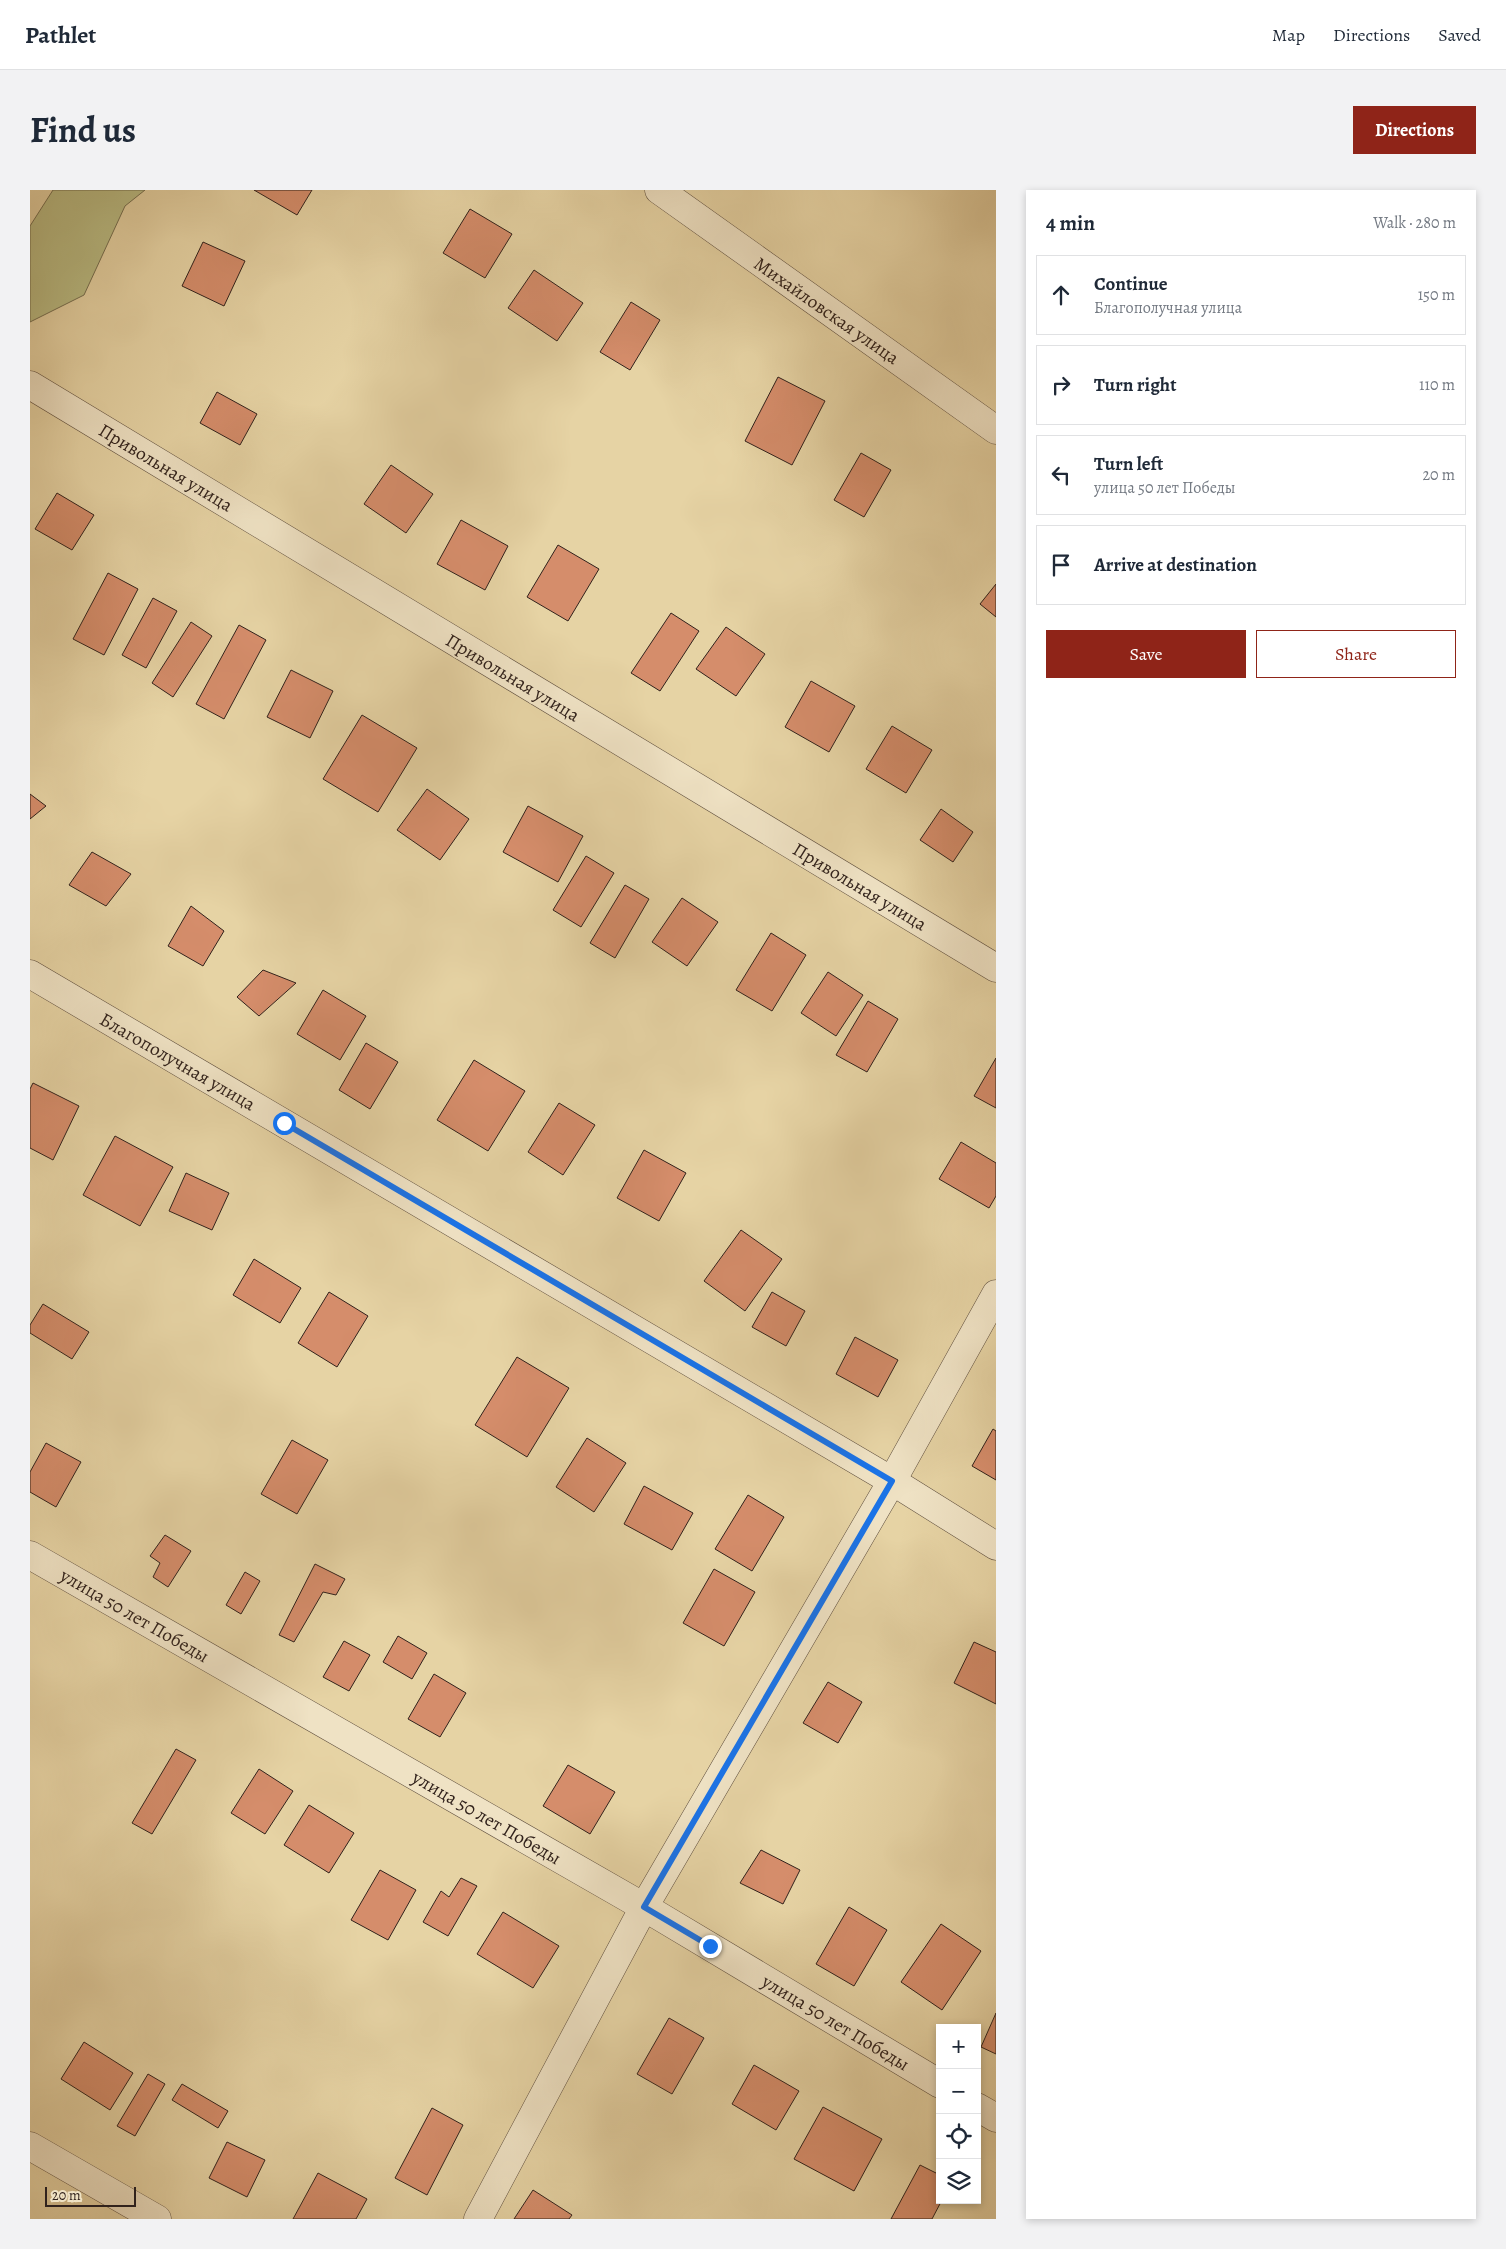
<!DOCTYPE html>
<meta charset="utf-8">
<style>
body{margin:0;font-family:Alegreya,serif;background:#f2f2f3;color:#1f2937}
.controls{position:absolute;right:15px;bottom:15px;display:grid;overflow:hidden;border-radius:0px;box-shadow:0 2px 8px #0003}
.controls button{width:45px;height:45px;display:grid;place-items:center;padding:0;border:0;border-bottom:1px solid #e0e1e3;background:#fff;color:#1f2937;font:25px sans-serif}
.scale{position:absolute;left:15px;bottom:12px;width:91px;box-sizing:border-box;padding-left:5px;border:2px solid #31221c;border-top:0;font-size:14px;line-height:18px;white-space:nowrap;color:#31221c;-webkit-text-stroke:4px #efe2c4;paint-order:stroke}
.stop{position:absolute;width:15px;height:15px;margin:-11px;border:4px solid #1a73e8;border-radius:50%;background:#fff}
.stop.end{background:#1a73e8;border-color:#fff;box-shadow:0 1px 5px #0008}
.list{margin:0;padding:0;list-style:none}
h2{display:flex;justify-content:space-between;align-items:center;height:65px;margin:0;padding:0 20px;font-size:21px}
h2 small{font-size:16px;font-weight:400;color:#747a83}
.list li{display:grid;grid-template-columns:32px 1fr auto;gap:15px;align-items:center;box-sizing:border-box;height:80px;margin:0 10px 10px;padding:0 10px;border:1px solid #e0e1e3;border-radius:0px}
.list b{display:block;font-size:19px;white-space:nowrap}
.list p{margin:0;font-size:16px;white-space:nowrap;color:#747a83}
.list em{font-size:16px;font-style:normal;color:#747a83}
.actions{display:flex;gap:10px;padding:15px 20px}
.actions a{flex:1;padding:11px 0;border:1px solid #8f2418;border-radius:0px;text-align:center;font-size:18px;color:#8f2418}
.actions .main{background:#8f2418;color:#fff}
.icon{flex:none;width:28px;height:28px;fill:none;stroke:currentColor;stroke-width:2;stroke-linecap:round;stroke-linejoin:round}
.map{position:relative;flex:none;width:966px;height:2029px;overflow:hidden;border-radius:0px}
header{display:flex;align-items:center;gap:30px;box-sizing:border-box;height:70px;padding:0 25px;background:#fff;border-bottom:1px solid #e0e1e3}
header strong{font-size:24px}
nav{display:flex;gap:28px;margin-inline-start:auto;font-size:18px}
.intro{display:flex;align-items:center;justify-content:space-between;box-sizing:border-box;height:120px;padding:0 30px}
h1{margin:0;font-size:35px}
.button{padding:12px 22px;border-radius:0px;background:#8f2418;color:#fff;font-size:18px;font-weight:700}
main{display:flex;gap:30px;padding:0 30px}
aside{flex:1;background:#fff;border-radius:0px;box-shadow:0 2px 8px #0003}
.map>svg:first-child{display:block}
</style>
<header>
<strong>Pathlet</strong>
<nav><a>Map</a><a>Directions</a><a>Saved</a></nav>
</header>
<div class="intro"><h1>Find us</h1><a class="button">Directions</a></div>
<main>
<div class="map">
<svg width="966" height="2029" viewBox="0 0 966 2029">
<rect width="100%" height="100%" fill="#e6d3a4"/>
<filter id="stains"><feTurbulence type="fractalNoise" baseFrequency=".004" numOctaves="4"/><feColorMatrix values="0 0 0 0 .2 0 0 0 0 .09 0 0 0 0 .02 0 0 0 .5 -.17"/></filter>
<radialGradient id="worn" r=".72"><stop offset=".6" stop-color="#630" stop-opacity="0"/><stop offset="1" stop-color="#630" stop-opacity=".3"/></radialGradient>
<polygon fill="#b9bb83" stroke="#756e50" points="23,0 115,0 95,16 54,105 0,132 0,36"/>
<g fill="#d58d6b" stroke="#31221c">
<polygon points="224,0 282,0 267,25"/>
<polygon points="440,19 482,44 455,88 413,63"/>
<polygon points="173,52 215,71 194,116 152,96"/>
<polygon points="504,80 553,113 527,151 478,118"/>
<polygon points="601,112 630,130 600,180 570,162"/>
<polygon points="748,187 795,211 762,275 715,251"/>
<polygon points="187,202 227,224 210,255 170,233"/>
<polygon points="831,263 861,280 834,327 804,310"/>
<polygon points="361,275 403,304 376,343 334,314"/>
<polygon points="27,303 64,325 42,360 5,339"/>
<polygon points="431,330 478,356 455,400 407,374"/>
<polygon points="528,355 569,379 538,431 497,407"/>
<polygon points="78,383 108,399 74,465 43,449"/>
<polygon points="966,394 966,427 950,414"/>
<polygon points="123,408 147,421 116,478 92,465"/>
<polygon points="641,423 669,441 630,501 601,483"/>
<polygon points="161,432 182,446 143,507 122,493"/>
<polygon points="209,435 236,450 194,529 166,514"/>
<polygon points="696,437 735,464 706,506 666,479"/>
<polygon points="261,480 303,501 280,548 237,527"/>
<polygon points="781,491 825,516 799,562 755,537"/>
<polygon points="332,525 387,558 348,622 293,589"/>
<polygon points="862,536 902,560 876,603 836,579"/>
<polygon points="397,599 439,629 410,670 367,640"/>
<polygon points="0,604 16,616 0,629"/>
<polygon points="498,616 553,646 528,692 473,662"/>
<polygon points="911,619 943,642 923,672 890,650"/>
<polygon points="62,662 101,684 76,716 39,695"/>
<polygon points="556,666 584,683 551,737 523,720"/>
<polygon points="595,695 619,709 585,768 560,753"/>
<polygon points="652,708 688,732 657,776 622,752"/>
<polygon points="161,716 194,741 173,776 138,756"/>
<polygon points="741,743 776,765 742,821 706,800"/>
<polygon points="233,780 266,793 229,826 207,807"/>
<polygon points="798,782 833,805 806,846 771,823"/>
<polygon points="293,800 336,826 310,870 267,844"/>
<polygon points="838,811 868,829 837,882 806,865"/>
<polygon points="336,853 368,872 340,919 309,900"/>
<polygon points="966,868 966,918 944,906"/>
<polygon points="444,870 495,901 458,961 407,930"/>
<polygon points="3,893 49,916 23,970 0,958 0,899"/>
<polygon points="529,913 565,935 533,985 498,962"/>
<polygon points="85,946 143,977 110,1036 53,1005"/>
<polygon points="931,952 966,973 966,1006 959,1018 909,989"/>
<polygon points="614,960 656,983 629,1031 587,1008"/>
<polygon points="156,983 199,1003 182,1040 139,1021"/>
<polygon points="711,1040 752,1069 715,1121 674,1091"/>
<polygon points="224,1069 271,1098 250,1133 203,1105"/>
<polygon points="299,1102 338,1126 307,1177 268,1153"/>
<polygon points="742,1102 775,1121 756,1156 722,1137"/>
<polygon points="13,1114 59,1142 42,1169 0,1143 0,1135"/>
<polygon points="825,1147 868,1170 848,1207 806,1184"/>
<polygon points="487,1167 539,1198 497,1267 445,1235"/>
<polygon points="963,1239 966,1241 966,1290 942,1276"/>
<polygon points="557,1248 596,1273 564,1322 526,1297"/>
<polygon points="262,1250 298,1270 267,1324 231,1304"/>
<polygon points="16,1253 51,1272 26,1317 0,1302 0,1282"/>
<polygon points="614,1296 663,1323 642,1360 594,1334"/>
<polygon points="718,1305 754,1327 722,1381 685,1359"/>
<polygon points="135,1345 161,1361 138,1397 123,1387 130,1373 120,1366"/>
<polygon points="285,1374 315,1389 306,1405 293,1402 264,1452 249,1445"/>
<polygon points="684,1379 725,1402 694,1456 653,1433"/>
<polygon points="215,1382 230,1391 211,1424 196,1415"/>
<polygon points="368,1446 397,1463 382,1489 353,1472"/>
<polygon points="314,1451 340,1465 319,1501 293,1487"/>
<polygon points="944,1452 966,1462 966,1514 924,1493"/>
<polygon points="404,1484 436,1503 410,1547 378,1529"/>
<polygon points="798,1492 832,1512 808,1553 773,1533"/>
<polygon points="146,1559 166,1570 122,1644 102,1633"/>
<polygon points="538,1575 585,1602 560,1644 513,1616"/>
<polygon points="229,1579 263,1601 235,1644 201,1623"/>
<polygon points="279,1615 324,1643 299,1683 254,1655"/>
<polygon points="731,1660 770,1680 753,1714 710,1693"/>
<polygon points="350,1680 386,1700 358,1750 321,1730"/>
<polygon points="431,1688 447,1696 418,1746 393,1732 411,1701 419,1707"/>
<polygon points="819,1717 857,1740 824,1796 786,1774"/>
<polygon points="473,1722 529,1756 503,1798 447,1764"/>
<polygon points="911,1734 951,1761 912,1820 871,1792"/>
<polygon points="966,1823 966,1864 951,1857"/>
<polygon points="639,1828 674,1848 642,1904 607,1884"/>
<polygon points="54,1852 103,1883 80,1920 31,1889"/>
<polygon points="724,1875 769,1901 746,1940 702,1914"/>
<polygon points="118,1884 135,1894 105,1946 87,1936"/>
<polygon points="152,1894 198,1921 188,1938 142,1910"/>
<polygon points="793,1917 852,1949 824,2001 764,1969"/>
<polygon points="402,1918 433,1935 397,2005 365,1988"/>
<polygon points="197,1952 235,1970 217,2007 179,1988"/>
<polygon points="890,1975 910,1985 910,2010 912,2010 902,2029 861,2029"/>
<polygon points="288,1983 337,2009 326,2029 263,2029"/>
<polygon points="503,2000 542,2025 539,2029 484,2029"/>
</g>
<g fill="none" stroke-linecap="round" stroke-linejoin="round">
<g stroke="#5e4e3e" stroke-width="29">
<g id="minor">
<polyline points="629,0 966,240"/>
<polyline points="0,195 966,778"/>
<polyline points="0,784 862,1291 966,1356"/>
<polyline points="0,1365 614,1717 910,1894"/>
<polyline points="947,1917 966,1928"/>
<polyline points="0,1956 127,2029"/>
<polyline points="448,2029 614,1717 862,1291 966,1104"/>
</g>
</g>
<use href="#minor" stroke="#efe2c4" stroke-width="28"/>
</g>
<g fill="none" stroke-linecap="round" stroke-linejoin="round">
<polyline stroke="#1a73e8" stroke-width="6" points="254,933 862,1291 614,1717 680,1756"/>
</g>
<g text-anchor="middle" stroke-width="4" stroke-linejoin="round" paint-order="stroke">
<g font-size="19" fill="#31221c" stroke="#efe2c4">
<text transform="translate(797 120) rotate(35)" y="7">Михайловская улица</text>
<text transform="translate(136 277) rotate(31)" y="7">Привольная улица</text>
<text transform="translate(483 487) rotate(31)" y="7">Привольная улица</text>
<text transform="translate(830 696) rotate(31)" y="7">Привольная улица</text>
<text transform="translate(148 871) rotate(30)" y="7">Благополучная улица</text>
<text transform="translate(105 1425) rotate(30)" y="7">улица 50 лет Победы</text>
<text transform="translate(457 1627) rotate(30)" y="7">улица 50 лет Победы</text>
<text transform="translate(806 1832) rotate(31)" y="7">улица 50 лет Победы</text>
</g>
</g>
<rect width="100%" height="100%" filter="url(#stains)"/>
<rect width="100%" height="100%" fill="url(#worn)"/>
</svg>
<div class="controls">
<button>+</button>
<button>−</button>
<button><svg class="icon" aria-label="locate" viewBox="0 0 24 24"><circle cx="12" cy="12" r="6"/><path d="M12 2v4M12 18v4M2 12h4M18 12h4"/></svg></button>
<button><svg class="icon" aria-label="layers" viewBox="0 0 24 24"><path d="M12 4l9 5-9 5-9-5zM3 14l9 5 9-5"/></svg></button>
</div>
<div class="scale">20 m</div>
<div class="stop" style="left:254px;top:933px"></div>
<div class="stop end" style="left:680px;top:1756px"></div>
</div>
<aside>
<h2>4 min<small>Walk · 280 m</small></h2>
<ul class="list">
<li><svg class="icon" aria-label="ahead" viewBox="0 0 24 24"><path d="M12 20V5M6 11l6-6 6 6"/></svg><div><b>Continue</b><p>Благополучная улица</p></div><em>150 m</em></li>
<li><svg class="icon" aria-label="right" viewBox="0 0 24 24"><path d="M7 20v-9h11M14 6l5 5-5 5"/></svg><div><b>Turn right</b></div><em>110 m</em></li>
<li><svg class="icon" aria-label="left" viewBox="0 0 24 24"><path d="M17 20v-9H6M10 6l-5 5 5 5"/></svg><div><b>Turn left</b><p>улица 50 лет Победы</p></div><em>20 m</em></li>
<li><svg class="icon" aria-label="arrive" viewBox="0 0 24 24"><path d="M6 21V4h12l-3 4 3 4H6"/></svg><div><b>Arrive at destination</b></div></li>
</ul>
<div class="actions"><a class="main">Save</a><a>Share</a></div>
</aside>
</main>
